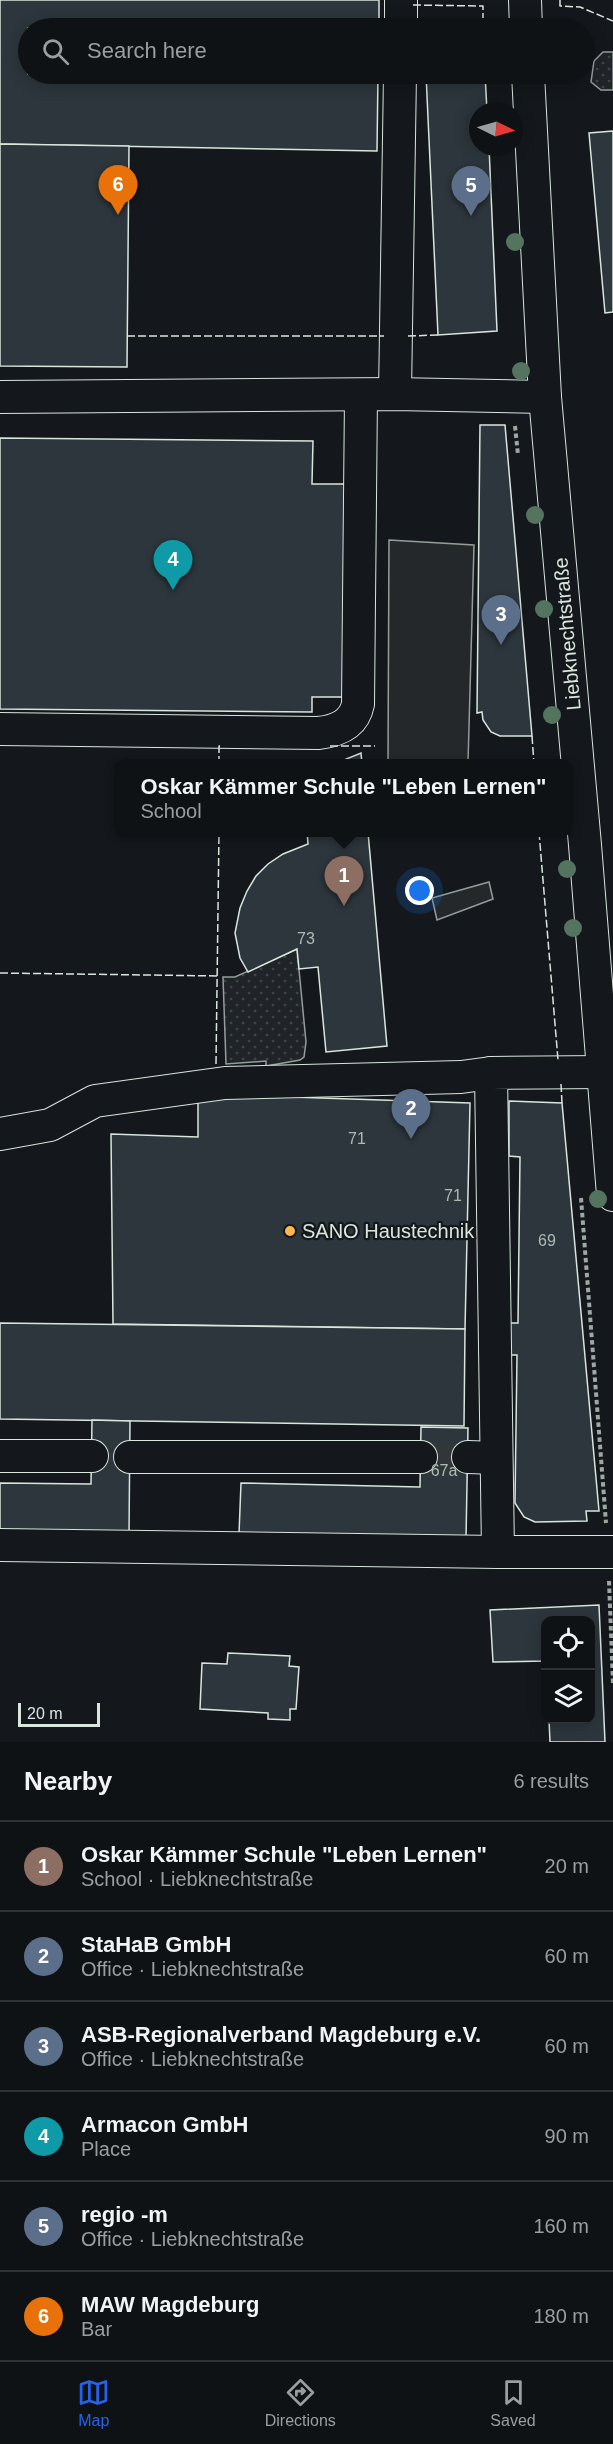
<!DOCTYPE html>
<meta charset="utf-8">
<style>
body{margin:0;font-family:Arial,sans-serif;background:#181b1e;color:#f1f3f6}
.controls{position:absolute;right:18px;bottom:18px;display:grid;overflow:hidden;border-radius:12px;box-shadow:0 3px 15px #0003}
.controls button{width:54px;height:54px;display:grid;place-items:center;padding:0;border:0;border-bottom:2px solid #2f3234;background:#0f1215;color:#f1f3f6;font:30px sans-serif}
.compass{position:absolute;left:469px;top:102px;width:54px;height:54px;border-radius:50%;background:#0f1215;box-shadow:0 3px 15px #0003;rotate:95deg}
.scale{position:absolute;left:18px;bottom:15px;width:82px;box-sizing:border-box;padding-left:6px;border:3px solid #d8e6dc;border-top:0;font-size:16px;line-height:21px;white-space:nowrap;color:#d8e6dc;-webkit-text-stroke:4px #14181c;paint-order:stroke}
.you{position:absolute;left:420px;top:891px;width:21px;height:21px;margin:-15px;border:4px solid #fff;border-radius:50%;background:#1a73e8;box-shadow:0 0 0 9px #1a73e833}
.badge{display:grid;place-items:center;width:39px;height:39px;border-radius:50%;background:#2563eb;color:#fff;font-size:20px;font-weight:700}
.pin{position:absolute;translate:-50% -50px;filter:drop-shadow(0 2px 3px #0008)}
.pin::after{content:'';position:absolute;top:32px;width:21px;height:18px;background:inherit;clip-path:polygon(0 0,100% 0,50% 100%)}
.popup{position:absolute;left:114px;top:759px;width:459px;height:78px;box-sizing:border-box;display:grid;place-content:center;border-radius:12px;background:#0f1215;filter:drop-shadow(0 2px 4px #0005);font-size:20px;white-space:nowrap;color:#9b9ea0}
.popup b{font-size:22px;color:#f1f3f6}
.popup::after{content:'';position:absolute;left:50%;top:100%;margin-left:-12px;border:12px solid transparent;border-top-color:#0f1215}
.list{margin:0;padding:0;list-style:none}
h2{display:flex;justify-content:space-between;align-items:center;height:78px;margin:0;padding:0 24px;font-size:26px}
h2 small{font-size:20px;font-weight:400;color:#9b9ea0}
.list li{display:grid;grid-template-columns:39px 1fr auto;gap:18px;align-items:center;box-sizing:border-box;height:90px;padding:0 24px;border-top:2px solid #2f3234}
.list b{display:block;font-size:22px;white-space:nowrap}
.list p{margin:0;font-size:20px;white-space:nowrap;color:#9b9ea0}
.list em{font-size:20px;font-style:normal;color:#9b9ea0}
.icon{flex:none;width:33px;height:33px;fill:none;stroke:currentColor;stroke-width:2;stroke-linecap:round;stroke-linejoin:round}
.map{position:relative;flex:none;width:613px;height:1742px;overflow:hidden}
.search{position:absolute;background:#0f1215;box-shadow:0 3px 15px #0003;left:18px;right:18px;top:18px;height:66px;display:flex;align-items:center;gap:15px;box-sizing:border-box;padding:0 21px;border-radius:33px;color:#9b9ea0;font-size:22px}
.sheet{height:618px;background:#0f1215}
nav{display:flex;justify-content:space-around;align-items:center;box-sizing:border-box;height:84px;border-top:2px solid #2f3234;background:#0f1215;font-size:16px;color:#9b9ea0}
nav a{display:grid;justify-items:center;gap:3px}
nav .on{color:#2563eb}
.map>svg:first-child{display:block}
</style>
<div class="map">
<svg width="613" height="1742" viewBox="0 0 613 1742">
<defs>
<pattern id="grass-dots" width="8" height="8" patternUnits="userSpaceOnUse" patternTransform="scale(1.5)"><rect width="8" height="8" fill="#202428"/><path d="M2 2h.1M6 6h.1" fill="none" stroke="#404447" stroke-width="1.8" stroke-linecap="round"/></pattern>
</defs>
<rect width="100%" height="100%" fill="#14181c"/>
<g fill="url(#grass-dots)" stroke="#939e99" stroke-width="1.5">
<polygon points="603,52 613,52 613,90 601,90 591,82 594,61"/>
<polygon points="297,949 306,1042 304,1057 300,1060 266,1066 266,1061 226,1064 223,977 235,977"/>
</g>
<g fill="#24282b" stroke="#939e99" stroke-width="1.5">
<polygon points="389,540 474,545 468,763 419,764 414,761 405,763 388,763"/>
<polygon points="489,882 493,899 437,920 432,898"/>
</g>
<g fill="#2c363c" stroke="#d8e6dc" stroke-width="1.5">
<polygon points="0,0 379,0 379,28 28,28 28,74 378,74 377,151 0,144"/>
<polygon points="483,21 483,28 425,28 424,24"/>
<polygon points="426,74 485,74 487,111 478,111 478,147 489,147 497,331 438,335"/>
<polygon points="613,131 613,312 605,313 589,133"/>
<polygon points="0,144 129,146 127,367 0,366"/>
<polygon points="480,425 505,425 532,736 500,736 491,732 483,720 482,712 477,713"/>
<polygon points="0,438 313,441 312,484 346,484 344,697 312,697 312,712 0,709"/>
<polygon points="361,753 362,764 334,764"/>
<polygon points="307,832 368,832 387,1046 326,1052 318,967 299,969 297,949 248,972 240,958 235,933 240,908 247,891 256,876 268,864 283,854 308,844"/>
<polygon points="198,1094 470,1103 465,1329 113,1324 111,1134 198,1137"/>
<polygon points="509,1101 562,1103 599,1511 586,1511 587,1521 535,1522 524,1517 515,1503 517,1355 508,1355 509,1323 518,1323 520,1157 509,1156"/>
<polygon points="0,1323 465,1329 464,1426 0,1419"/>
<polygon points="92,1420 130,1421 129,1535 0,1533 0,1483 91,1484"/>
<polygon points="421,1427 468,1428 466,1539 239,1534 241,1483 420,1487"/>
<polygon points="599,1605 605,1742 550,1742 549,1720 590,1720 590,1620 546,1620 546,1661 493,1662 490,1610"/>
<polygon points="228,1653 290,1656 289,1666 299,1667 296,1709 290,1709 290,1720 268,1719 268,1713 200,1709 202,1663 227,1664"/>
</g>
<g fill="none" stroke-linecap="round" stroke-linejoin="round">
<polyline stroke="#313739" stroke-width="32" stroke-dasharray="32 16" stroke-linecap="butt" points="421,1457 468,1457"/>
<g stroke="#d8e6dc" stroke-width="34">
<g id="minor">
<polyline points="525,0 526,28"/>
<polyline points="401,28 401,0"/>
<polyline points="528,74 545,397 585,845 613,1195"/>
<polyline points="395,394 400,74"/>
<polyline points="0,397 395,394 545,397"/>
<path d="M0 729 318 733C337 731 354 724 358 704L361 395"/>
<polyline points="603,1072 491,1073 498,1552 613,1552"/>
<polyline points="0,1134 50,1125 95,1101 225,1083 461,1077 491,1073"/>
<polyline points="0,1456 92,1456"/>
<polyline points="130,1457 421,1457"/>
<polyline points="468,1457 496,1458"/>
<polyline points="0,1545 498,1552"/>
</g>
</g>
<g stroke="#9da8a2" stroke-width="4" stroke-dasharray="4.5 3" stroke-linecap="butt">
<polyline points="515,426 518,455"/>
<polyline points="581,1198 606,1523"/>
<polyline points="609,1581 613,1684"/>
</g>
<use href="#minor" stroke="#14181c" stroke-width="32"/>
<g stroke="#d8e6dc" stroke-width="1.5" stroke-dasharray="8 3" stroke-linecap="butt">
<polyline points="560,0 560,6 580,7 613,21"/>
<polyline points="413,5 483,6 483,21"/>
<polyline points="127,336 384,336"/>
<polyline points="408,336 438,335"/>
<polyline points="532,736 534,764"/>
<polyline points="330,746 375,746"/>
<polyline points="219,764 219,746 222,746"/>
<polyline points="539,832 558,1060"/>
<polyline points="0,973 219,976"/>
<polyline points="216,1064 219,832"/>
<polyline points="561,1084 562,1103"/>
</g>
</g>
<g fill="#55745f">
<circle cx="515" cy="242" r="9"/>
<circle cx="521" cy="371" r="9"/>
<circle cx="535" cy="515" r="9"/>
<circle cx="544" cy="609" r="9"/>
<circle cx="552" cy="715" r="9"/>
<circle cx="567" cy="869" r="9"/>
<circle cx="573" cy="928" r="9"/>
<circle cx="598" cy="1199" r="9"/>
</g>
<circle fill="#ffb74d" stroke="#14181c" stroke-width="2" cx="290" cy="1231" r="6"/>
<g text-anchor="middle" stroke-width="4.5" stroke-linejoin="round" paint-order="stroke">
<g font-size="16" fill="#adbab4">
<text x="306" y="944">73</text>
<text x="357" y="1144">71</text>
<text x="453" y="1201">71</text>
<text x="547" y="1246">69</text>
<text x="444" y="1476">67a</text>
</g>
<g font-size="20" fill="#d8e6dc" stroke="#14181c">
<text transform="translate(567 634) rotate(-95)" y="7">Liebknechtstraße</text>
</g>
<g font-size="20" fill="#d8e6dc" stroke="#14181c" text-anchor="start">
<text x="302" y="1238">SANO Haustechnik</text>
</g>
</g>
</svg>
<div class="controls">
<button><svg class="icon" aria-label="locate" viewBox="0 0 24 24"><circle cx="12" cy="12" r="6"/><path d="M12 2v4M12 18v4M2 12h4M18 12h4"/></svg></button>
<button><svg class="icon" aria-label="layers" viewBox="0 0 24 24"><path d="M12 4l9 5-9 5-9-5zM3 14l9 5 9-5"/></svg></button>
</div>
<svg class="compass" viewBox="-18 -18 36 36"><path d="M0-13l5 13h-10z" fill="#e53935"/><path d="M0 13l5-13h-10z" fill="#9b9ea0"/></svg>
<div class="scale">20 m</div>
<div class="you"></div>
<div class="pin badge" style="left:344px;top:906px;background:#8d6e63">1</div>
<div class="popup"><b>Oskar Kämmer Schule &quot;Leben Lernen&quot;</b>School</div>
<div class="pin badge" style="left:411px;top:1139px;background:#5c6f8a">2</div>
<div class="pin badge" style="left:501px;top:645px;background:#5c6f8a">3</div>
<div class="pin badge" style="left:173px;top:590px;background:#0f9aa8">4</div>
<div class="pin badge" style="left:471px;top:216px;background:#5c6f8a">5</div>
<div class="pin badge" style="left:118px;top:215px;background:#e8710a">6</div>
<div class="search"><svg class="icon" aria-label="search" viewBox="0 0 24 24"><circle cx="10" cy="10" r="6"/><path d="M15 15l6 6"/></svg>Search here</div>
</div>
<section class="sheet">
<h2>Nearby<small>6 results</small></h2>
<ul class="list">
<li><span class="badge" style="background:#8d6e63">1</span><div><b>Oskar Kämmer Schule &quot;Leben Lernen&quot;</b><p>School · Liebknechtstraße</p></div><em>20 m</em></li>
<li><span class="badge" style="background:#5c6f8a">2</span><div><b>StaHaB GmbH</b><p>Office · Liebknechtstraße</p></div><em>60 m</em></li>
<li><span class="badge" style="background:#5c6f8a">3</span><div><b>ASB-Regionalverband Magdeburg e.V.</b><p>Office · Liebknechtstraße</p></div><em>60 m</em></li>
<li><span class="badge" style="background:#0f9aa8">4</span><div><b>Armacon GmbH</b><p>Place</p></div><em>90 m</em></li>
<li><span class="badge" style="background:#5c6f8a">5</span><div><b>regio -m</b><p>Office · Liebknechtstraße</p></div><em>160 m</em></li>
<li><span class="badge" style="background:#e8710a">6</span><div><b>MAW Magdeburg</b><p>Bar</p></div><em>180 m</em></li>
</ul>
</section>
<nav>
<a class="on"><svg class="icon" aria-label="map" viewBox="0 0 24 24"><path d="M3 6l6-2 6 2 6-2v14l-6 2-6-2-6 2zM9 4v14M15 6v14"/></svg>Map</a>
<a><svg class="icon" aria-label="directions" viewBox="0 0 24 24"><path d="M12 3l9 9-9 9-9-9zM9 14v-3h6M13 9l2 2-2 2"/></svg>Directions</a>
<a><svg class="icon" aria-label="saved" viewBox="0 0 24 24"><path d="M7 4h10v16l-5-4-5 4z"/></svg>Saved</a>
</nav>
